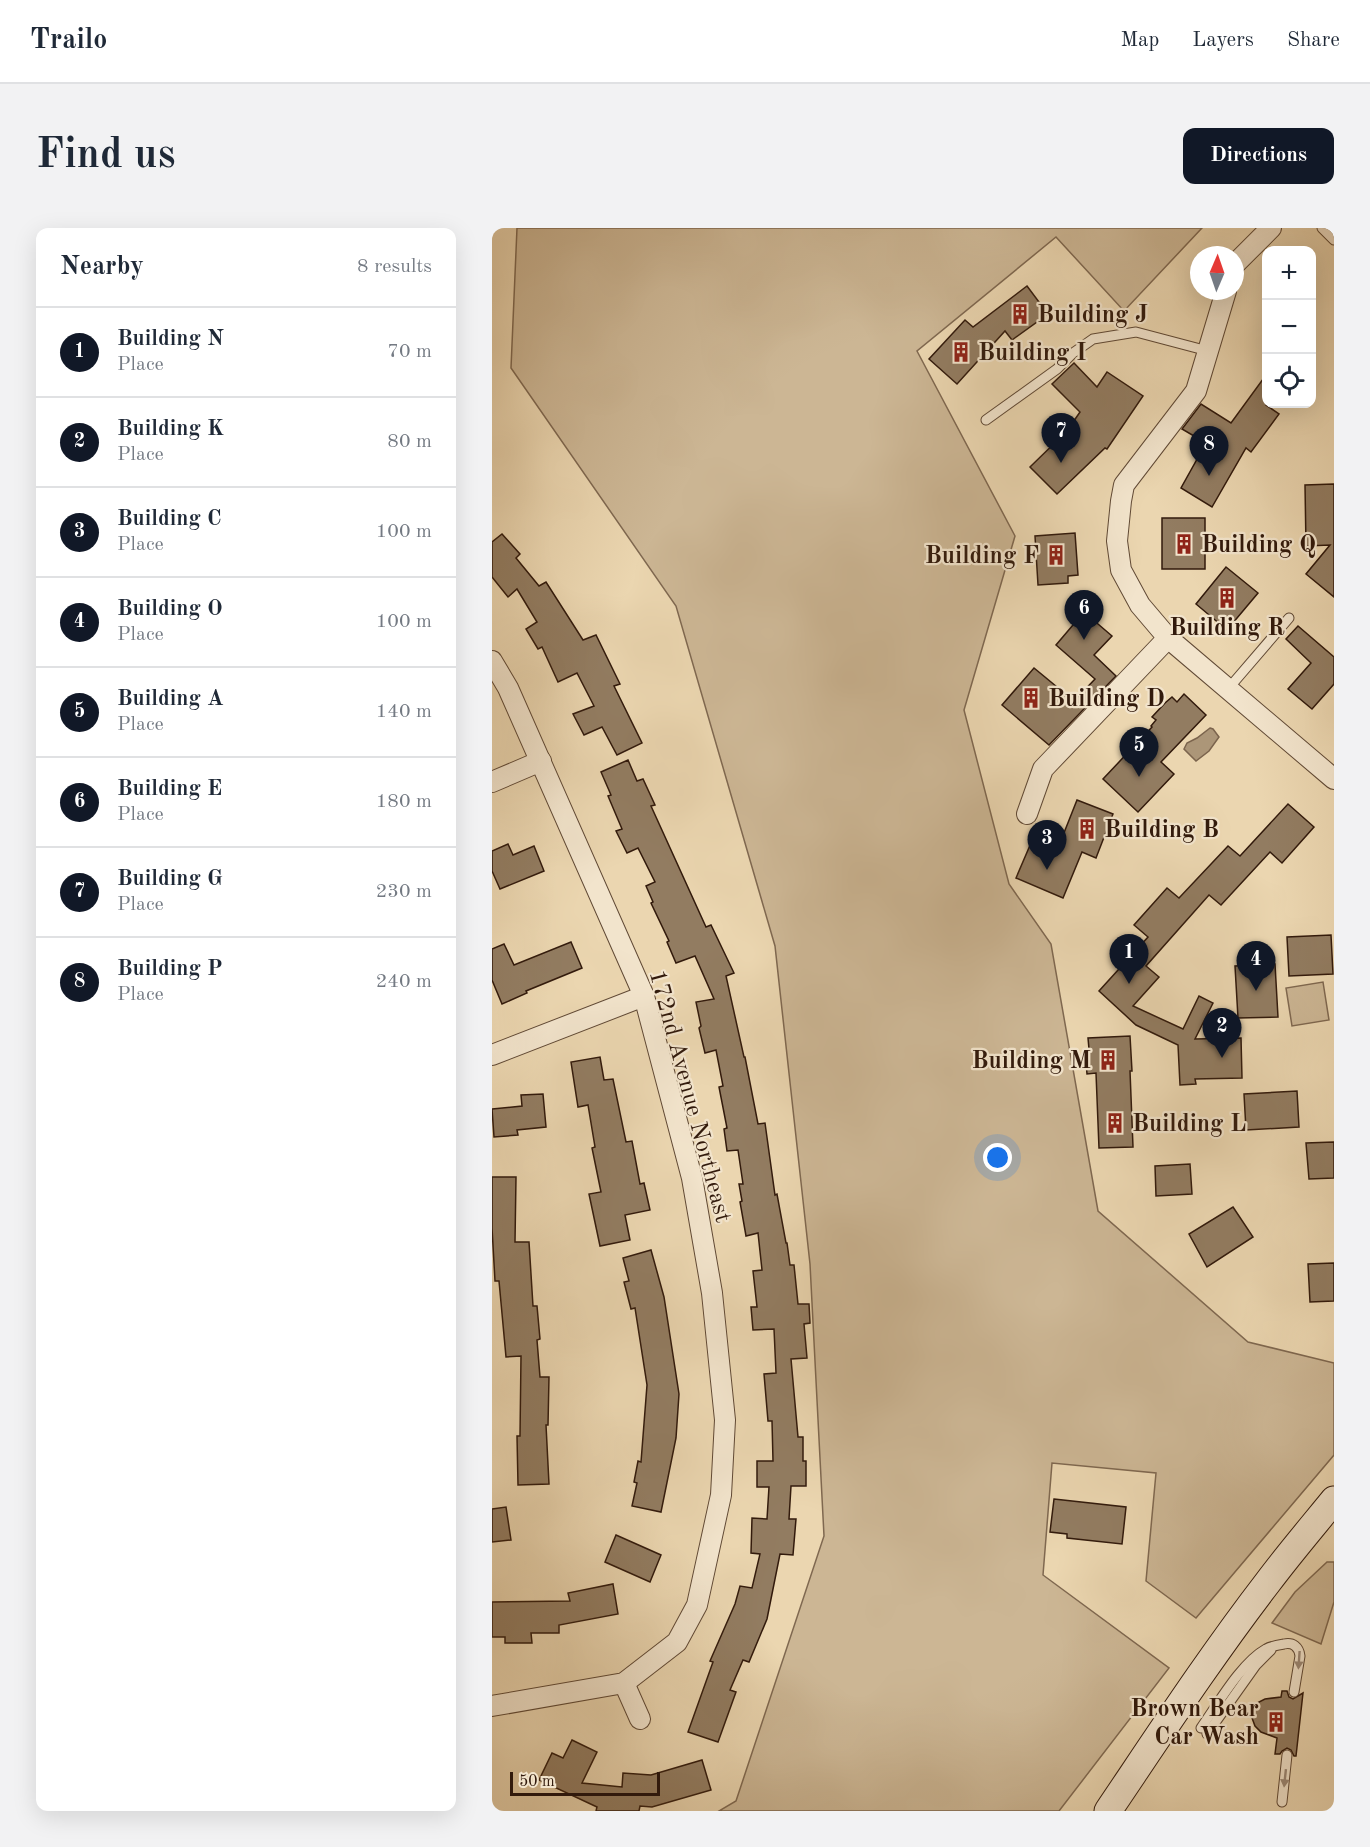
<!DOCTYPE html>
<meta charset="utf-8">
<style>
body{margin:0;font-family:"Old Standard TT",serif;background:#f2f2f3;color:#1f2937}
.controls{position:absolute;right:18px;top:18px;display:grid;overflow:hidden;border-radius:12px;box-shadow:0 6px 24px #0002}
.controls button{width:54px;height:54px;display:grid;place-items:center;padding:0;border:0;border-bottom:2px solid #e0e1e3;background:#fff;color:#1f2937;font:30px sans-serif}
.compass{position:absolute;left:698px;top:18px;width:54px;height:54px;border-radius:50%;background:#fff;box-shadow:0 6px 24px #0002;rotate:2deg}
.scale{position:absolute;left:18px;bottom:15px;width:150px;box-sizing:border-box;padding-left:6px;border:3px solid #321a0c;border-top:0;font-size:16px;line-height:21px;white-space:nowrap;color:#321a0c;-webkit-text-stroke:4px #f2e4cc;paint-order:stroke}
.you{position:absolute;left:506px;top:930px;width:21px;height:21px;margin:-15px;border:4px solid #fff;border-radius:50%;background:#1a73e8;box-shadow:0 0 0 9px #1a73e833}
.badge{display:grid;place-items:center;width:39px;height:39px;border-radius:50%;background:#111827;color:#fff;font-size:20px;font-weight:700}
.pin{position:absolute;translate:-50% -50px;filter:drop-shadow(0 2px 3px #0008)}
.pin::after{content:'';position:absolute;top:32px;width:21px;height:18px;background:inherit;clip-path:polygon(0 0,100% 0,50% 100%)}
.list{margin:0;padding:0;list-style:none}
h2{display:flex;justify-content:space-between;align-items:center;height:78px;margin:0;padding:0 24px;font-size:26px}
h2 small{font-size:20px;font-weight:400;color:#747a83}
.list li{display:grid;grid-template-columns:39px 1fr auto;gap:18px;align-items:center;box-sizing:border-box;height:90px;padding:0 24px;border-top:2px solid #e0e1e3}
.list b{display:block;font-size:22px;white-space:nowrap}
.list p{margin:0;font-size:20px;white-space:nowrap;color:#747a83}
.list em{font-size:20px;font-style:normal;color:#747a83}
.icon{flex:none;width:33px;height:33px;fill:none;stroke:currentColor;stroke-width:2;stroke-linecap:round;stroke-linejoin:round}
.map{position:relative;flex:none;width:842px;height:1583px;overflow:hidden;border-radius:12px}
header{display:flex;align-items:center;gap:36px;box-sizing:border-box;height:84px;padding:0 30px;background:#fff;border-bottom:2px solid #e0e1e3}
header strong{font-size:28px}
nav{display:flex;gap:33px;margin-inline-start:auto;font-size:21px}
.intro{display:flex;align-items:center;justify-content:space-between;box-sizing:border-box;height:144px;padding:0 36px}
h1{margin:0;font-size:42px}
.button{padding:15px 27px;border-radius:12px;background:#111827;color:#fff;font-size:21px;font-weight:700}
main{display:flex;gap:36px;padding:0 36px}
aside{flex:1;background:#fff;border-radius:12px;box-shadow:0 6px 24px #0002}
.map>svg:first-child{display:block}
</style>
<header>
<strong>Trailo</strong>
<nav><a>Map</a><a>Layers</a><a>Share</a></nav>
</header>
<div class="intro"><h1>Find us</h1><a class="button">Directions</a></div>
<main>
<aside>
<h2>Nearby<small>8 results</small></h2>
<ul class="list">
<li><span class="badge">1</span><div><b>Building N</b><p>Place</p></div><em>70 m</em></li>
<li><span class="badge">2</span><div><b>Building K</b><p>Place</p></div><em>80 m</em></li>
<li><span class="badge">3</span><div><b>Building C</b><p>Place</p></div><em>100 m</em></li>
<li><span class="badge">4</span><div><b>Building O</b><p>Place</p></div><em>100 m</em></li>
<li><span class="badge">5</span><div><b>Building A</b><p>Place</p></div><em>140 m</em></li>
<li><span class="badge">6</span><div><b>Building E</b><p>Place</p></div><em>180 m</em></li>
<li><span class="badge">7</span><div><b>Building G</b><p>Place</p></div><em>230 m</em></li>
<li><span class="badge">8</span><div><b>Building P</b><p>Place</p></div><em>240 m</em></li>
</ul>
</aside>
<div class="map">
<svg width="842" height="1583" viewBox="0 0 842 1583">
<rect width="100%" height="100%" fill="#ebd6b0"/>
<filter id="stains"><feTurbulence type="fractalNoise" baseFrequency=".00333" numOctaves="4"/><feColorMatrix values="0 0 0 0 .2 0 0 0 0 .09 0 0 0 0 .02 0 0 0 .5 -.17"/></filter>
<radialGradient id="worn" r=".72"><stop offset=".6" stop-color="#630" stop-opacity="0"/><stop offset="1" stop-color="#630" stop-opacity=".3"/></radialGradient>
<g fill="#ccb694" stroke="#7f6850" stroke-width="1.5">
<polygon points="25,0 710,0 632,83 564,9 425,123 523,308 472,482 517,656 559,716 606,983 756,1114 842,1135 842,1227 704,1390 654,1353 664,1245 560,1235 551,1347 677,1440 567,1583 227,1583 244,1573 332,1308 318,1036 283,718 184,378 19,140"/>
<polygon points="831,754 837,792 800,798 794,760"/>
<polygon points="835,1334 842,1334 842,1374 829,1416 780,1395 803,1364"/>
</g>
<polygon fill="#ac9678" stroke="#7b644d" stroke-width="1.5" points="718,500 721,501 727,509 717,523 704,533 692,521 695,515 705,510"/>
<g fill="#927c61" stroke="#321a0c" stroke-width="1.5">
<polygon points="535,58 556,86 520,112 513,103 465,156 437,131 473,92 481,99"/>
<polygon points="582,135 605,159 615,144 651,168 615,221 613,220 565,266 538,239 575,203 588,184 560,156"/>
<polygon points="774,147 774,177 787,186 759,224 754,220 720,279 689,260 714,215 690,201 709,176 739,195"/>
<polygon points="842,256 842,369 814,346 838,317 814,318 813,257"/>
<rect x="670" y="290" width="43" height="51"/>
<polygon points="583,305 586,347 576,348 576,355 546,357 543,308"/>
<polygon points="10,306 28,326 24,330 47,358 54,354 91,412 104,407 128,456 122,458 150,515 125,527 110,499 92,507 81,486 102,478 85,445 66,454 50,419 46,421 34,401 45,394 25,361 16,369 0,349 0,314"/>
<polygon points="734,339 766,365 735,402 704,376"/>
<polygon points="592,384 620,408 602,427 624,448 557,517 510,477 542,440 582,473 603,451 564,417"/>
<polygon points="806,398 842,429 842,456 820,481 796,461 819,435 794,411"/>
<polygon points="692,466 714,487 669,534 682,546 646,584 611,551 660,499 659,498 664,492 660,489 673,475 680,469 685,474"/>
<polygon points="136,532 145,553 151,551 163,577 159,578 214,699 219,697 242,745 234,748 252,829 253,829 266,896 273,895 283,967 285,966 294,1015 295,1015 298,1037 302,1037 306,1076 317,1076 318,1095 312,1096 315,1130 299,1131 306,1209 311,1209 311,1233 314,1233 314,1258 299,1258 297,1291 304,1291 301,1327 288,1326 275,1391 257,1434 251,1432 238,1462 244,1464 226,1514 196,1504 221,1434 218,1433 243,1376 248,1358 260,1360 268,1326 259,1325 260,1290 275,1291 277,1259 265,1259 265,1233 281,1233 280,1193 276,1193 272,1146 284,1145 282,1101 261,1102 259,1079 265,1079 261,1043 270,1042 266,1005 254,1008 248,974 250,973 247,956 251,956 246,922 235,923 232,901 235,900 227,859 231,858 224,822 213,825 207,800 209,798 204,774 222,771 203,728 184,735 175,714 177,713 159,675 161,674 154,658 163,654 146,620 135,625 124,603 130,601 116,568 119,567 109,544"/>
<polygon points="585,572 621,586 604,630 590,624 571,670 524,650 539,615 564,625"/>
<polygon points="796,576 822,599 790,635 778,624 729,677 717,667 654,738 667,749 641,778 691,801 707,768 721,775 703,811 749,810 750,850 703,851 704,856 688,857 686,817 644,797 607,763 656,709 642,697 675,660 687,670 736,618 748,628"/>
<polygon points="16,616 21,627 42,618 52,643 8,661 0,643 0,623"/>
<polygon points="839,707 841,746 797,748 795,709"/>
<polygon points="79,714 90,740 34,763 35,765 10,776 0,752 0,721 12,716 22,737"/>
<polygon points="783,736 786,789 746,790 743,738"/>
<polygon points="638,808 640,843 638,843 641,919 607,920 604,845 595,846 593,822 597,821 596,810"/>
<polygon points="108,829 112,852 121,851 134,914 140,913 148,956 152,955 158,982 133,987 138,1012 108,1018 97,966 109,964 100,920 103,919 96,877 86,879 79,834"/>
<polygon points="805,863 807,899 754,902 752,866"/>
<polygon points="51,866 54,899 25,902 26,907 2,909 0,881 30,878 29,867"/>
<polygon points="842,914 842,950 817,951 814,915"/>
<polygon points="698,936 700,966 664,968 663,938"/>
<polygon points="0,949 24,949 23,1014 37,1014 41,1078 45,1078 48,1111 45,1112 48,1149 57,1149 56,1197 54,1197 57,1256 26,1257 25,1208 28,1208 29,1128 14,1129 7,1053 3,1053 0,1000"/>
<polygon points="741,979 761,1009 715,1039 697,1006"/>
<polygon points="159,1022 172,1069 187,1166 184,1210 169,1284 140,1278 145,1255 142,1254 146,1233 149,1234 155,1157 143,1080 139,1081 132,1054 137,1053 131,1030"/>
<polygon points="842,1035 842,1073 818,1074 816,1036"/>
<polygon points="562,1271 634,1279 630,1316 575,1310 575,1306 558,1304"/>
<polygon points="14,1279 19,1312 0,1314 0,1281"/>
<polygon points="124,1307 169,1327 158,1354 113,1334"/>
<polygon points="121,1356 126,1386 67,1397 67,1405 39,1405 40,1415 13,1415 13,1409 0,1409 0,1374 78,1373 76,1365"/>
<polygon points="790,1463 795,1463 797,1469 801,1471 811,1465 804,1528 802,1528 799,1522 795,1520 790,1523 788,1526 783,1526 785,1510 769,1504 763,1498 760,1490 761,1482 765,1475 773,1471 789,1469"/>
<polygon points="80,1512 105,1524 90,1555 130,1559 131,1545 159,1547 210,1532 219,1562 160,1579 148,1578 147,1583 104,1583 105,1579 47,1552 60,1525 71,1530"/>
</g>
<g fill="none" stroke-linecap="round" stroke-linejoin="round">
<g stroke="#604935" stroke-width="11">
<g id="lane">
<polyline points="830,0 842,12"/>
<polyline points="494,192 565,141 581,125 601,111 644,104 716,123"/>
<polyline points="736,461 797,390"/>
<path d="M709 1500C726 1476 749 1435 774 1421 779 1418 786 1417 792 1416 801 1414 807 1419 808 1428L802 1464"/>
<polyline points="715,1506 764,1437 779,1422"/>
<polyline points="790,1574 795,1527"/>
</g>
</g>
<g stroke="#604935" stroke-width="22">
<g id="street">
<polyline points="743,36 779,0"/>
<polyline points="676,410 842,551"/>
<polyline points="0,433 16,460 152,768 200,950 220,1065 233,1192 229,1267 205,1377 185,1414 132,1455 0,1478"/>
<polyline points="0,554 49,533"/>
<polyline points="535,586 551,541 676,410 648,377 629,342 625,313 629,273 632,257 704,163 734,63"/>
<polyline points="0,827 152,768"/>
<polyline points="132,1455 148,1491"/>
</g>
</g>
<g stroke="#321a0c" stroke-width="29">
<path id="secondary" d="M616 1583C668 1506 719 1428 776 1354 797 1326 820 1299 842 1272"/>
</g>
<use href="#lane" stroke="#f2e4cc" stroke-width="9"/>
<use href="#street" stroke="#f2e4cc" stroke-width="20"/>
<use href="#secondary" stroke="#f2e4cc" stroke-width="27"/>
</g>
<defs><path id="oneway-solid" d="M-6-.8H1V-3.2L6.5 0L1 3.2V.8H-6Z" transform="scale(1.5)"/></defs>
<g fill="#9c8976">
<use href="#oneway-solid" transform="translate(807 1432) rotate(94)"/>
<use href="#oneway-solid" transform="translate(793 1550) rotate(96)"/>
</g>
<defs>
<g id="building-bare" transform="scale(1.62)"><path d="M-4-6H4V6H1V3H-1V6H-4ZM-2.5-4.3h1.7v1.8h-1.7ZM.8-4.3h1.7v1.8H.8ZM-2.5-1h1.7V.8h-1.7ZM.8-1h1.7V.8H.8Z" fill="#8f2418" stroke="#f2e4cc" stroke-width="2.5" paint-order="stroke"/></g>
</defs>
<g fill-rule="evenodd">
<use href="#building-bare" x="528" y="86"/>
<use href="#building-bare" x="469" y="124"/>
<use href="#building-bare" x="692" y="316"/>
<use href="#building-bare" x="564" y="327"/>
<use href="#building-bare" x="735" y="370"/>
<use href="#building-bare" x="539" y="470"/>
<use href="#building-bare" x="595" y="601"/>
<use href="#building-bare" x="616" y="832"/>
<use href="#building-bare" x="623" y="895"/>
<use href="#building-bare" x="784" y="1494"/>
</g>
<g text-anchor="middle" stroke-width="4.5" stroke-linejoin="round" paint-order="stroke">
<g font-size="24" font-weight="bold" fill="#321a0c" stroke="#f2e4cc" text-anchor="start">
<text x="545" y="94">Building J</text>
<text x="486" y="132">Building I</text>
<text x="709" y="324">Building Q</text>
<text x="547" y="335" text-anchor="end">Building F</text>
<text x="735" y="407" text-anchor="middle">Building R</text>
<text x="556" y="478">Building D</text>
<text x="612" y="609">Building B</text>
<text x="599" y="840" text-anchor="end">Building M</text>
<text x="640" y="903">Building L</text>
<text x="767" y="1488" text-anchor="end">Brown Bear<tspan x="767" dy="28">Car Wash</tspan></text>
</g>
<g font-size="24" fill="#321a0c" stroke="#f2e4cc">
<text transform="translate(199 868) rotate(75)" y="8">172nd Avenue Northeast</text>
</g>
</g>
<rect width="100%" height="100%" filter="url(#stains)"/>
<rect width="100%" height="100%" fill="url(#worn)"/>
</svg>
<div class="controls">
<button>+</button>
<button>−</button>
<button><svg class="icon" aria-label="locate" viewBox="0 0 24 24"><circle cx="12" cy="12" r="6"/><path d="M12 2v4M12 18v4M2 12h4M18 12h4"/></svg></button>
</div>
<svg class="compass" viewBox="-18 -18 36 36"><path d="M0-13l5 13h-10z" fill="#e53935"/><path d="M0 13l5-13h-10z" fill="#747a83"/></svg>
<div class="scale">50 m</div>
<div class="you"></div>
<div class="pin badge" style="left:637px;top:756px">1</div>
<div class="pin badge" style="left:730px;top:830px">2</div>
<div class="pin badge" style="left:555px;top:642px">3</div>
<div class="pin badge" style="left:764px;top:763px">4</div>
<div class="pin badge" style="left:647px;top:549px">5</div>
<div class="pin badge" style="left:592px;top:412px">6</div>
<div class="pin badge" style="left:569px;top:235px">7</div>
<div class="pin badge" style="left:717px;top:248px">8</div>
</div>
</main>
